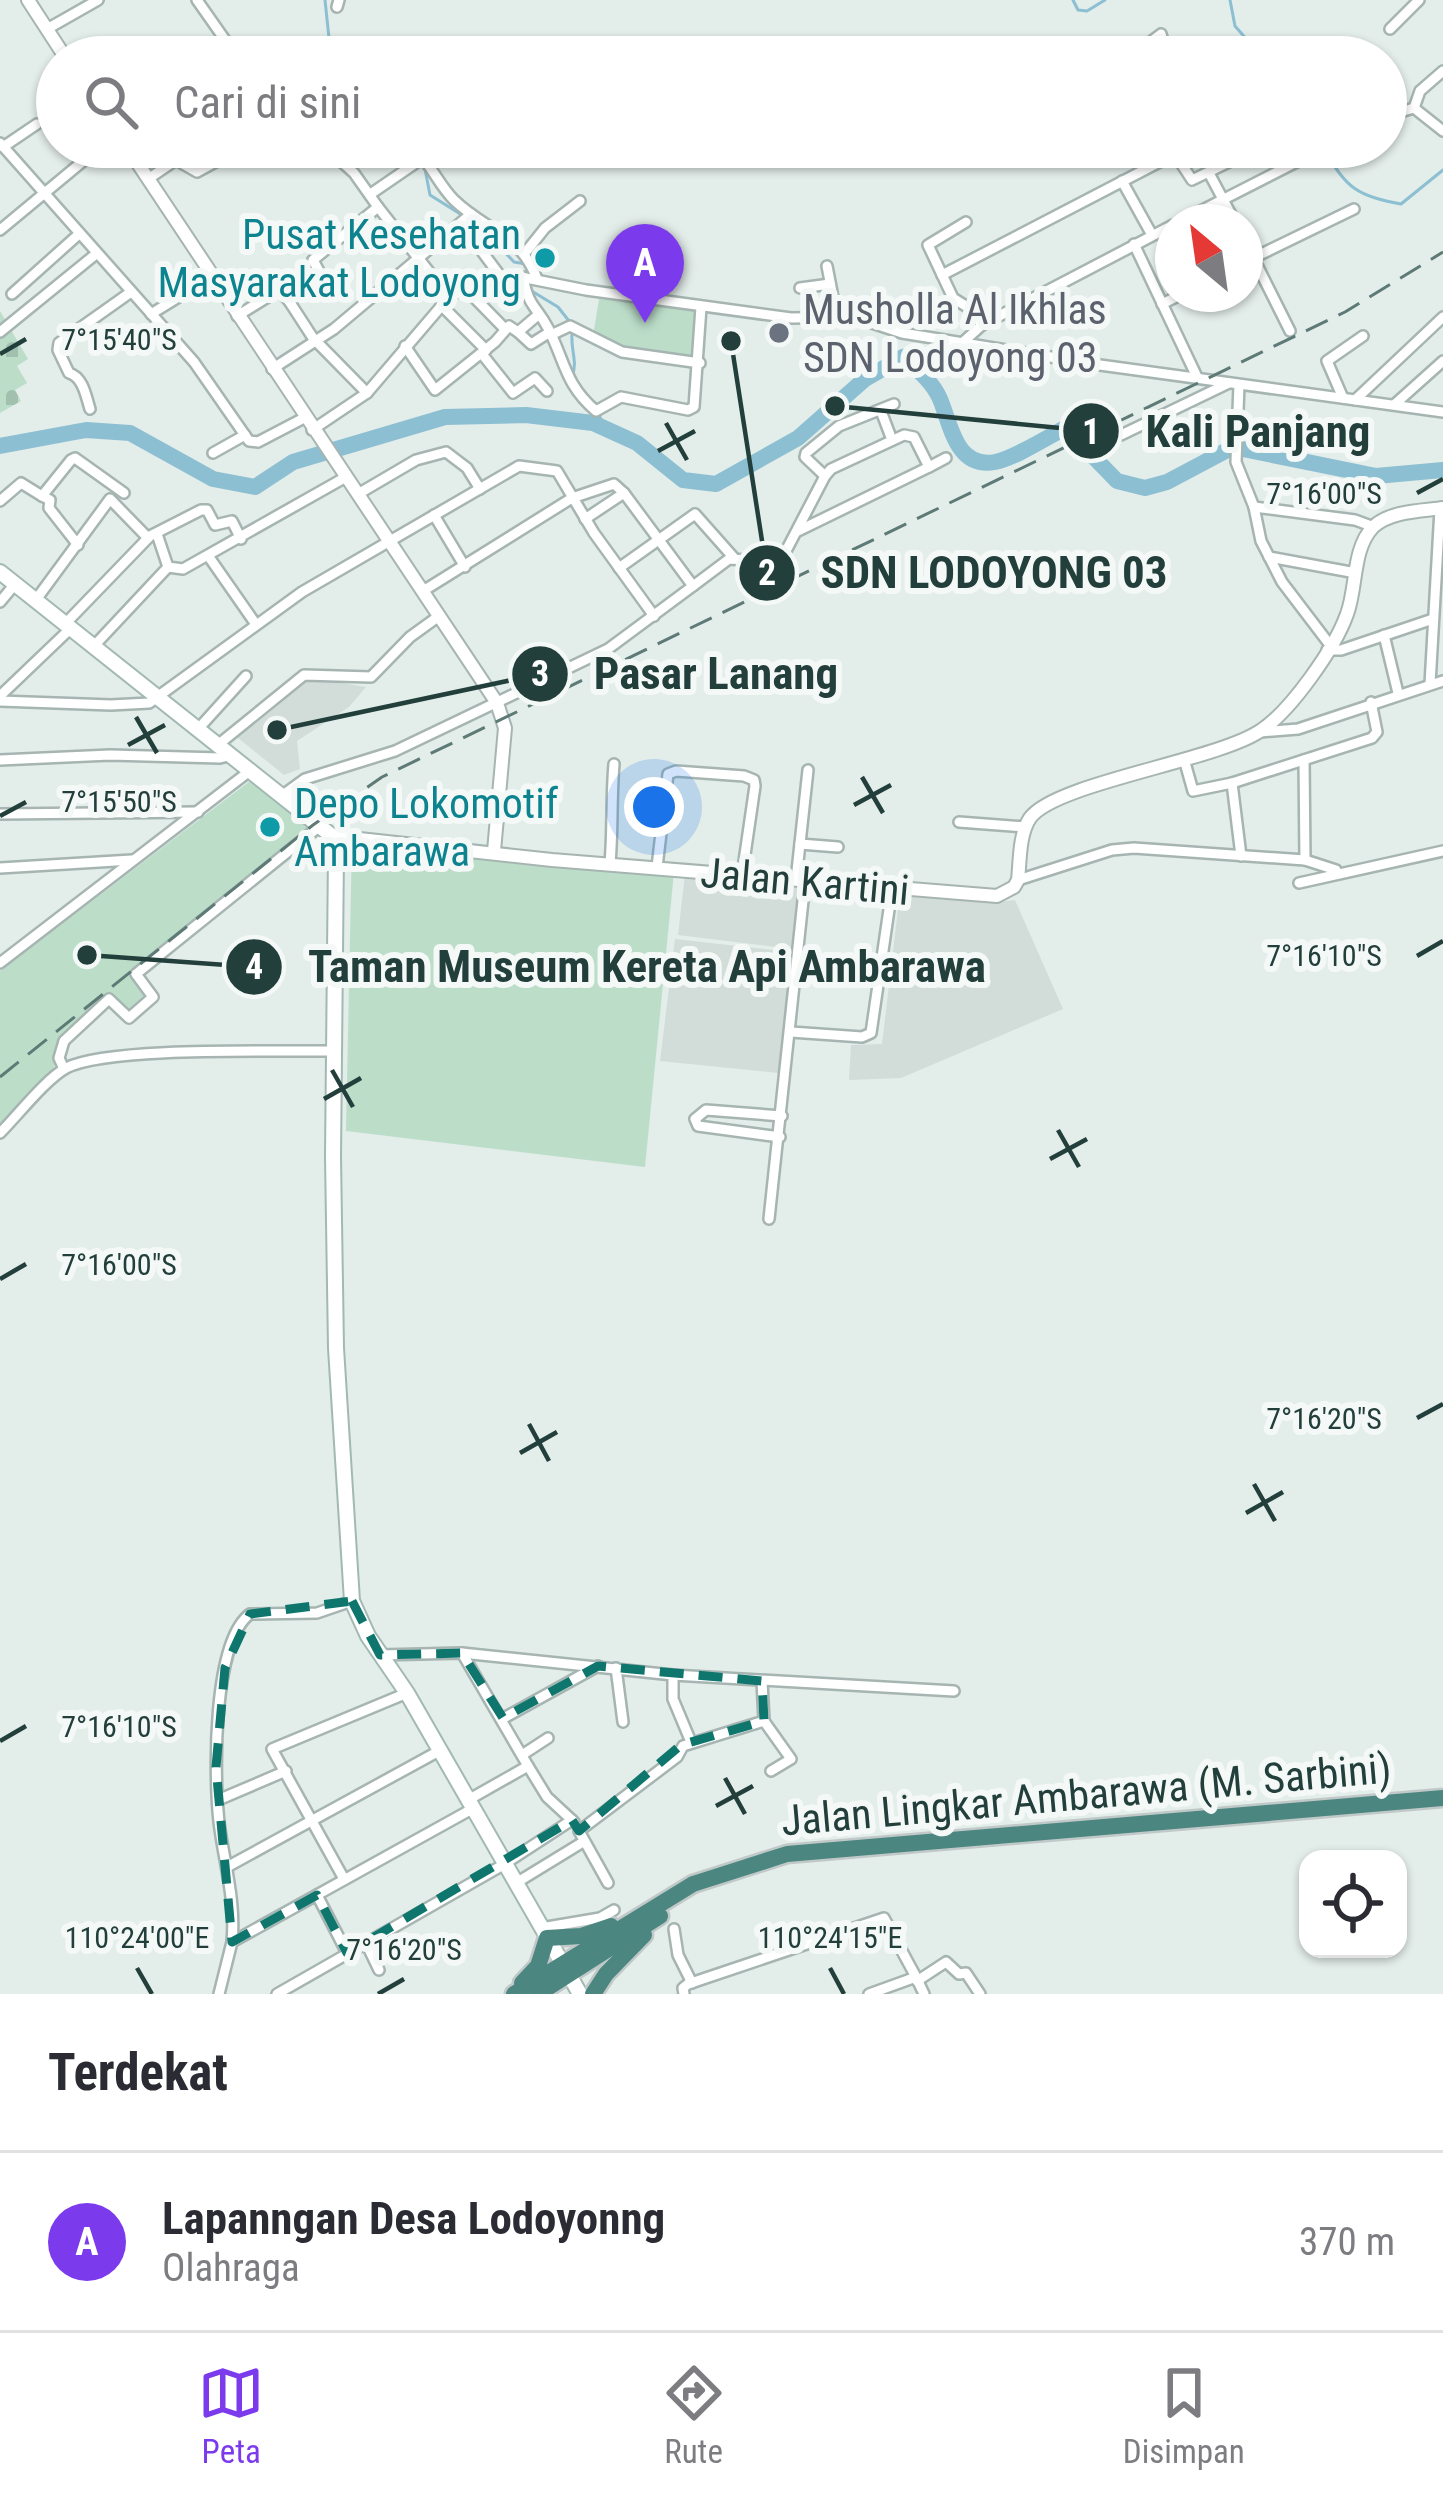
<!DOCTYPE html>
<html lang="id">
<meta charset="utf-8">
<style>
body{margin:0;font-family:"Roboto Condensed",sans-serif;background:#f7f7f7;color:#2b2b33}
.controls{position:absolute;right:36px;bottom:36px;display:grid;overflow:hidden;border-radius:24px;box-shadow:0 3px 9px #0004}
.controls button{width:108px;height:108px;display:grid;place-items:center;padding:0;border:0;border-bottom:3px solid #e1e1e2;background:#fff;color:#2b2b33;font:60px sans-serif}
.compass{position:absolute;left:1155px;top:204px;width:108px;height:108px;border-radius:50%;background:#fff;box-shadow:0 3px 9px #0004;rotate:331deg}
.you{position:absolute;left:654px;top:807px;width:42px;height:42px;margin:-30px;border:9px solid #fff;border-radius:50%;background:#1a73e8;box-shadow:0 0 0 18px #1a73e833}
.badge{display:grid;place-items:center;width:78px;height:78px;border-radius:50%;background:#7c3aed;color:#fff;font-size:39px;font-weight:700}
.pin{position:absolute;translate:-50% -99px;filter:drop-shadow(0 3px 6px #0008)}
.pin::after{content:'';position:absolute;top:63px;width:42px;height:36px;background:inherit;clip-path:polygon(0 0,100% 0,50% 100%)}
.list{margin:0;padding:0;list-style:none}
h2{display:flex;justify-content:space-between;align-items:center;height:156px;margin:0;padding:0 48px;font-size:51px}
h2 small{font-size:39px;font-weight:400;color:#7c7c81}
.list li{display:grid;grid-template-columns:78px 1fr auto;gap:36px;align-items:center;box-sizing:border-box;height:180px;padding:0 48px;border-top:3px solid #e1e1e2}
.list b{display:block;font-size:45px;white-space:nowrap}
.list p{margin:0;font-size:39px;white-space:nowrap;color:#7c7c81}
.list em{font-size:39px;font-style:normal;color:#7c7c81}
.icon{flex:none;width:66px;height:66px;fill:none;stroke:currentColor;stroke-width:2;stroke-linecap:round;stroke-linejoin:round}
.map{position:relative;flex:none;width:1443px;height:1994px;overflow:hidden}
.search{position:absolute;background:#fff;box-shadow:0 3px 9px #0004;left:36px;right:36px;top:36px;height:132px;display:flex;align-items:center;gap:30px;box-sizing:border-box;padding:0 42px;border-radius:66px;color:#7c7c81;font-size:45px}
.sheet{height:336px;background:#fff}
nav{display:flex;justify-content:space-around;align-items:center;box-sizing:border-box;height:168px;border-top:3px solid #e1e1e2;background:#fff;font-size:33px;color:#7c7c81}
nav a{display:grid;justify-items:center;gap:6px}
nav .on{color:#7c3aed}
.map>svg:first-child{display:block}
</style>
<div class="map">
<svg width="1443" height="1994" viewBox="0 0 1443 1994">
<defs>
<pattern id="cemetery-stones" width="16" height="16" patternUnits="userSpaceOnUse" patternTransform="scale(3)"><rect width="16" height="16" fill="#bcdec9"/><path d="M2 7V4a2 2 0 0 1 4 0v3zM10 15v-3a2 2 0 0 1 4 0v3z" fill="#a1c0ae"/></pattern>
</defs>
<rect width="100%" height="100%" fill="#e3edea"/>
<g fill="#d2ddd9">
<polygon points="306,677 366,687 349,707 297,741 300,769 284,775 233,734"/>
<polygon points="685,874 799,884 792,949 678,935"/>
<polygon points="900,893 999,902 1015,900 1063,1009 901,1078 849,1080 851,1045 882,1044"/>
<polygon points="675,939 792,952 778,1073 660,1061"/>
</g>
<polygon fill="url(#cemetery-stones)" points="0,311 28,359 17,366 27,383 15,390 21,401 0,413"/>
<g fill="#bcdec9">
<polygon points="599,299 695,310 695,360 614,346 593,336"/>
<polygon points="250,781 313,826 132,972 152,997 128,1017 107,995 58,1040 53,1073 0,1126 0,971"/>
<polygon points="352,841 674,872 645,1167 346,1131"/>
</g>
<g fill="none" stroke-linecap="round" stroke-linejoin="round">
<g stroke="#8cbfd2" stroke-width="3">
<polyline points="325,0 331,57"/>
<polyline points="1073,0 1078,10 1087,11 1105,0"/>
<polyline points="1230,0 1235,26 1262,57"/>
<path d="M1325 149C1344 188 1360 197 1401 204L1443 170"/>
<polyline points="425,169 430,195 481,227 514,262 526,264 528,275"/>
<path d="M530 290 558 307 573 326C568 346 579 361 572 376"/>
<polyline points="597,411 605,428"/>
</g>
<path stroke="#8cbfd2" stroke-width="16" d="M0 446 86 430 130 433 213 479 255 487 293 462 445 417 526 415 593 423 637 443 683 480 716 484 798 438 865 379 903 357C916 368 933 382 940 399 951 425 956 469 995 462 1016 458 1050 435 1071 425L1077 426 1083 446 1117 481 1145 488 1167 482 1233 447 1376 476 1443 470"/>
<g stroke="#a6b5b2" stroke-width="14">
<g id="minor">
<polyline points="197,0 237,57"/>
<polyline points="337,7 339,0"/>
<polyline points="47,29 98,0"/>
<polyline points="1390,29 1419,0"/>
<polyline points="1130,57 1161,34 1168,57"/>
<polyline points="1414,108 1420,91 1443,71"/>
<polyline points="1386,116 1414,108 1443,131"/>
<polyline points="0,143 194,362 249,441 258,442 304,418"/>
<polyline points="3,147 37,124"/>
<polyline points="325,147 354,173 378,207 449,297"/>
<path d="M411 147C431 162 437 183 454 200 487 232 520 233 537 279"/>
<polyline points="1209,173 1235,222"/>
<polyline points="148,179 176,160 197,172 243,147"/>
<polyline points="1122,181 1152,235"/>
<polyline points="372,193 439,147"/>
<polyline points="1179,222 1326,147"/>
<polyline points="0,230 100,147"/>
<polyline points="472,238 501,277"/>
<polyline points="1245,241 1290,331"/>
<polyline points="1134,244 1197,377"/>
<polyline points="525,253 545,228 580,201"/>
<polyline points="1245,262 1354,209"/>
<polyline points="827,266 837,318"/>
<polyline points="942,275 1175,154 1192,180 1260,147"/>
<path d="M523 277C529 308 535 304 548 328 565 361 565 385 596 411L621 397 688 410 694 407 701 307"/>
<polyline points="464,287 505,329"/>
<polyline points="800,288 830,284"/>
<polyline points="12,294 79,234"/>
<polyline points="289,301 313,338 367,393"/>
<polyline points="1162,304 1182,294"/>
<polyline points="441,305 486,350"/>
<polyline points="151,314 211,277"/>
<polyline points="237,316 279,290 289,301 317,282 320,273 313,260 378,207"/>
<polyline points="982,325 1173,225"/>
<polyline points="0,332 96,254"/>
<polyline points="518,332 531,344 550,332"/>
<polyline points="551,335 570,326 622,352 700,363"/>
<polyline points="962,343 982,325 972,310 953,298 928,245 966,222"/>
<polyline points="405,346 435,390 495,342 509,326 518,332 538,315"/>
<polyline points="482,354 513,393 535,378 547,391"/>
<polyline points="272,369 334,329 471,214"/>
<polyline points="1239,385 1236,462 1254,507 1261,541 1282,582 1330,645"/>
<polyline points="1343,398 1327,361 1363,336"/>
<polyline points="1355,400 1443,317"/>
<polyline points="1395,404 1443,361"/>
<path d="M90 409C86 396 83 377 69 373L58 350 59 343 131 292"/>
<polyline points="881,411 892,440"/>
<polyline points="312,430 367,393 449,297 469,284 490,278 526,278 586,290 791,318 854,317 902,333 1100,365 1443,412"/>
<polyline points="1121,435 1229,383"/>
<polyline points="213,453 245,435"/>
<polyline points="929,467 946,458"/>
<polyline points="825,476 805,457 806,453 839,426 894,404"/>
<polyline points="358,494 416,460 446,452 467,468 480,489"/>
<polyline points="0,501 21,483 42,496"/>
<polyline points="1254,507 1355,520 1374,527"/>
<polyline points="434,515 465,567"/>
<polyline points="157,534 168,567 183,569 346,477"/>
<polyline points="78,545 49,508 50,500 42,496 71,460 75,458 124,493"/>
<polyline points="209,557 255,623"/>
<polyline points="1269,557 1356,573"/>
<polyline points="619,568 695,514 734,558"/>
<path d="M693 586 729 559C751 560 766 563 787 549L825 476 831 469 904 435 914 437 929 467 796 532"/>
<polyline points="423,591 572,498 614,484 624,493"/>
<polyline points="35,601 110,499 148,538"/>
<polyline points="0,602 15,584"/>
<polyline points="64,625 150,536 201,510 207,510 215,525 232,521 241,539"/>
<polyline points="1384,635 1398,693"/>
<polyline points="93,647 168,567"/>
<polyline points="1327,650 1341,650 1433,619"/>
<polyline points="1430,684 1440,509"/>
<polyline points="0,696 70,629"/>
<polyline points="0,701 111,705 149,703 302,592 519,466 557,471 594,533 654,616"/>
<polyline points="199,728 246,676"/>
<polyline points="1260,732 1298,729 1443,681"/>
<polyline points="219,744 304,675 371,677 410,637 439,616"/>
<polyline points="1184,759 1193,791 1232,783 1372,738 1377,732 1371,702"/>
<polyline points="0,760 110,755 220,758 232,755"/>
<polyline points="1304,760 1305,860"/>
<polyline points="1232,783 1241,856"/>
<polyline points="283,795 305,779 395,751 608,649 693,586 624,493 585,519"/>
<polyline points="0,814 198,812"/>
<polyline points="959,822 1025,827"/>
<polyline points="800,844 838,847"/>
<path d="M610 863C613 829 611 798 614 764"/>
<polyline points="657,867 668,774 676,771 744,776 754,780 755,786 742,875"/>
<polyline points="0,868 132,860"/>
<polyline points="796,880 808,770"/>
<polyline points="1018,880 1112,850 1134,848 1305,860 1336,870"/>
<polyline points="1299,883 1443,851"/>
<polyline points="0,963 251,770"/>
<polyline points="791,1032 862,1037 871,1033 892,889"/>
<polyline points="64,1069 59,1058 64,1041 109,999 129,1018 153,997 136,974 321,825"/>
<path d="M0 1133C18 1115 46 1079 66 1068 109 1046 280 1052 336 1051"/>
<polyline points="780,1137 698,1126 695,1119 706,1110 782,1116"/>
<polyline points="769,1219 805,882"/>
<polyline points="462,1653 528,1766 468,1800"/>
<polyline points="380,1655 462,1653 673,1675 954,1691"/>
<polyline points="616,1668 623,1722"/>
<polyline points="673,1675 673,1699 691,1742"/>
<polyline points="502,1719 598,1666"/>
<polyline points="764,1721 791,1759 771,1771"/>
<polyline points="522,1755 548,1738"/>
<polyline points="528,1766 547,1797 574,1822"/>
<polyline points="218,1800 286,1771"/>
<polyline points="227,1867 439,1751"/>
<polyline points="344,1879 272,1749 407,1693"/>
<polyline points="516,1883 583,1842"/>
<polyline points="608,1883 579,1831 677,1757 683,1746 764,1721 762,1681"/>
<polyline points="317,1895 347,1953"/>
<polyline points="541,1928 600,1918 614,1910"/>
<polyline points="674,1929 678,1955 692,1983"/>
<path d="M232 1942C236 1900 224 1863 219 1822 214 1777 212 1642 250 1614L317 1613 352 1601"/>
<polyline points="366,1943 379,1970"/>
<polyline points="917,1981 946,1962 959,1974 966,1973 980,1994"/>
<polyline points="219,1994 232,1942 472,1809"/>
<polyline points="277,1994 503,1865 572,1820"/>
<polyline points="684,1994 683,1988 688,1984 884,1918 916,1977"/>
<polyline points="869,1994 916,1977 924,1994"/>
</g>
</g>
<g stroke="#a6b5b2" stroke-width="16">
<g id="tertiary">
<polyline points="28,0 65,57"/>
<polyline points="127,147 497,703 505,728 494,851"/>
<path d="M332 836 552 860 997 896 1014 887 1018 880C1020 862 1019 834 1030 818 1055 783 1215 761 1260 731 1290 712 1335 648 1347 614 1357 588 1352 549 1373 527 1390 511 1421 511 1443 508"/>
</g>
</g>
<g stroke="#a2b9b3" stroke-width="18">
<polyline id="secondary" points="0,572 332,836 336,852 333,1157 336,1348 352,1601 368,1636 407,1693 580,1994"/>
</g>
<g stroke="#c1c9c8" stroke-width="21">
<g id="trunk">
<polyline points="522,1983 538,1966 547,1938 581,1936 611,1926"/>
<polyline points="514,1994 693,1884 787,1854 1443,1798"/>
<polyline points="538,1994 660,1916"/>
<polyline points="593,1994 606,1974 644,1935"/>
</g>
</g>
<use href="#minor" stroke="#fff" stroke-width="9"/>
<use href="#tertiary" stroke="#fff" stroke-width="12"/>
<use href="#secondary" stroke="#fff" stroke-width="14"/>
<use href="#trunk" stroke="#4b8780" stroke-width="16"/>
<polyline stroke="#5d7a76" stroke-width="3" stroke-dasharray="24 12" stroke-linecap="butt" points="0,1077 313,825 382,777 1345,312 1443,252"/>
</g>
<path fill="none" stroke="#0f766e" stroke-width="9" stroke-dasharray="24 15" stroke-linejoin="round" d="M352 1601 380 1655 462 1653 503 1718 598 1666 762 1681 764 1721 681 1745 579 1831 572 1820 347 1953 317 1895 232 1942 216 1767 225 1668 250 1614Z"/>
<path fill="none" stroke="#233f3b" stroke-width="4.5" d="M0 354 26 339M666 423 687 460M658 451 695 431M1417 493 1443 479M136 717 157 753M128 745 165 725M862 777 883 813M854 805 891 785M0 816 26 802M1417 956 1443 941M332 1070 353 1107M324 1099 361 1078M1058 1130 1079 1167M1050 1159 1087 1139M0 1279 26 1264M1417 1418 1443 1404M529 1424 549 1461M520 1453 557 1432M1254 1484 1275 1521M1246 1513 1283 1492M0 1741 26 1726M725 1778 745 1814M716 1806 753 1786M137 1968 152 1994M830 1968 844 1994M378 1994 404 1979"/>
<g fill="#0f9aa8" stroke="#f4f9f7" stroke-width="4.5">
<circle cx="545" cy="258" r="12"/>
<circle cx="270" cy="827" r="12"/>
</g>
<circle fill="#6b7280" stroke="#f4f9f7" stroke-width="4.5" cx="779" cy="333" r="12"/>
<g text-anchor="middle" stroke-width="12" stroke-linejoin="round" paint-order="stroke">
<g font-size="42" fill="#0d838f" stroke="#f4f9f7" text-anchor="end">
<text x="521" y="249">Pusat Kesehatan<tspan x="521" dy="48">Masyarakat Lodoyong</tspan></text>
<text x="294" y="818" text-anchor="start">Depo Lokomotif<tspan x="294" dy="48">Ambarawa</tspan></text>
</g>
<g font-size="42" fill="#5b616d" stroke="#f4f9f7" text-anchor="start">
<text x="803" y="324">Musholla Al Ikhlas<tspan x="803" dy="48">SDN Lodoyong 03</tspan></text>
</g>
<g font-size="42" fill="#233f3b" stroke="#f4f9f7">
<text transform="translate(805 881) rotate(5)" y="15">Jalan Kartini</text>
<text transform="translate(1086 1794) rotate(-5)" y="15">Jalan Lingkar Ambarawa (M. Sarbini)</text>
</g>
</g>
<g font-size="30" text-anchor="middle" fill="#233f3b" stroke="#f4f9f7" stroke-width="12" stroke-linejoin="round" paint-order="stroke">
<text x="119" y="350">7°15'40"S</text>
<text x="1324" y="504">7°16'00"S</text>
<text x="119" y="812">7°15'50"S</text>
<text x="1324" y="966">7°16'10"S</text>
<text x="119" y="1275">7°16'00"S</text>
<text x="1324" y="1429">7°16'20"S</text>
<text x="119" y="1737">7°16'10"S</text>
<text x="137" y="1948">110°24'00"E</text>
<text x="830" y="1948">110°24'15"E</text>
<text x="404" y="1960">7°16'20"S</text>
</g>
<path fill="none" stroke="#233f3b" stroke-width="4.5" d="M835 406L1091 431M731 341L767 573M277 730L540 674M87 955L254 967"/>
<g fill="#233f3b" stroke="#f4f9f7" stroke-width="4.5">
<circle cx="835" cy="406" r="12"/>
<circle cx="731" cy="341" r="12"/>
<circle cx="277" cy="730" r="12"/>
<circle cx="87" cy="955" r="12"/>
<circle cx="1091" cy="431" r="30"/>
<circle cx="767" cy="573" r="30"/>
<circle cx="540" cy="674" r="30"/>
<circle cx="254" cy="967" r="30"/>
</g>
<g font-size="36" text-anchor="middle" font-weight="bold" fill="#fff">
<text x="1091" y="444">1</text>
<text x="767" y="585">2</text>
<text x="540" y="686">3</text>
<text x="254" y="979">4</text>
</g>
<g font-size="45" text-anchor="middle" font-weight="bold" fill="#233f3b" stroke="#f4f9f7" stroke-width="12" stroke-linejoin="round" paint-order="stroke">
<text x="1258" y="447">Kali Panjang</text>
<text x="994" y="588">SDN LODOYONG 03</text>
<text x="716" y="689">Pasar Lanang</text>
<text x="647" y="982">Taman Museum Kereta Api Ambarawa</text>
</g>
</svg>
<div class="controls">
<button><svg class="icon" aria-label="locate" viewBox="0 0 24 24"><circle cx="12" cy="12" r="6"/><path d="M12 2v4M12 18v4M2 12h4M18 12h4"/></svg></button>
</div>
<svg class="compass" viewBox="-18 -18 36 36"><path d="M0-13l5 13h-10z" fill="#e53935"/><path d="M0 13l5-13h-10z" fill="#7c7c81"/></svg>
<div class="you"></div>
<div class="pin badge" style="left:645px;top:323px">A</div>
<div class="search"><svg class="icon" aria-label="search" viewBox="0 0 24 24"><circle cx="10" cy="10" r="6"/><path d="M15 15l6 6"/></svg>Cari di sini</div>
</div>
<section class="sheet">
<h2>Terdekat<small></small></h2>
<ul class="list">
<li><span class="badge">A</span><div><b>Lapanngan Desa Lodoyonng</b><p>Olahraga</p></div><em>370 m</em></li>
</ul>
</section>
<nav>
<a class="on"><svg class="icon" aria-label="map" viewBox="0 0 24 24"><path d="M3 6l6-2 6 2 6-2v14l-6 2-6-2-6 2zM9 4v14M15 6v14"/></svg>Peta</a>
<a><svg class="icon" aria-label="directions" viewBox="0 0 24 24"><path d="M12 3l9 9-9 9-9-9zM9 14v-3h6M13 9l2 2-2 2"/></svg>Rute</a>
<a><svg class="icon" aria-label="saved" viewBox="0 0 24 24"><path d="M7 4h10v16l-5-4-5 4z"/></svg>Disimpan</a>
</nav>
